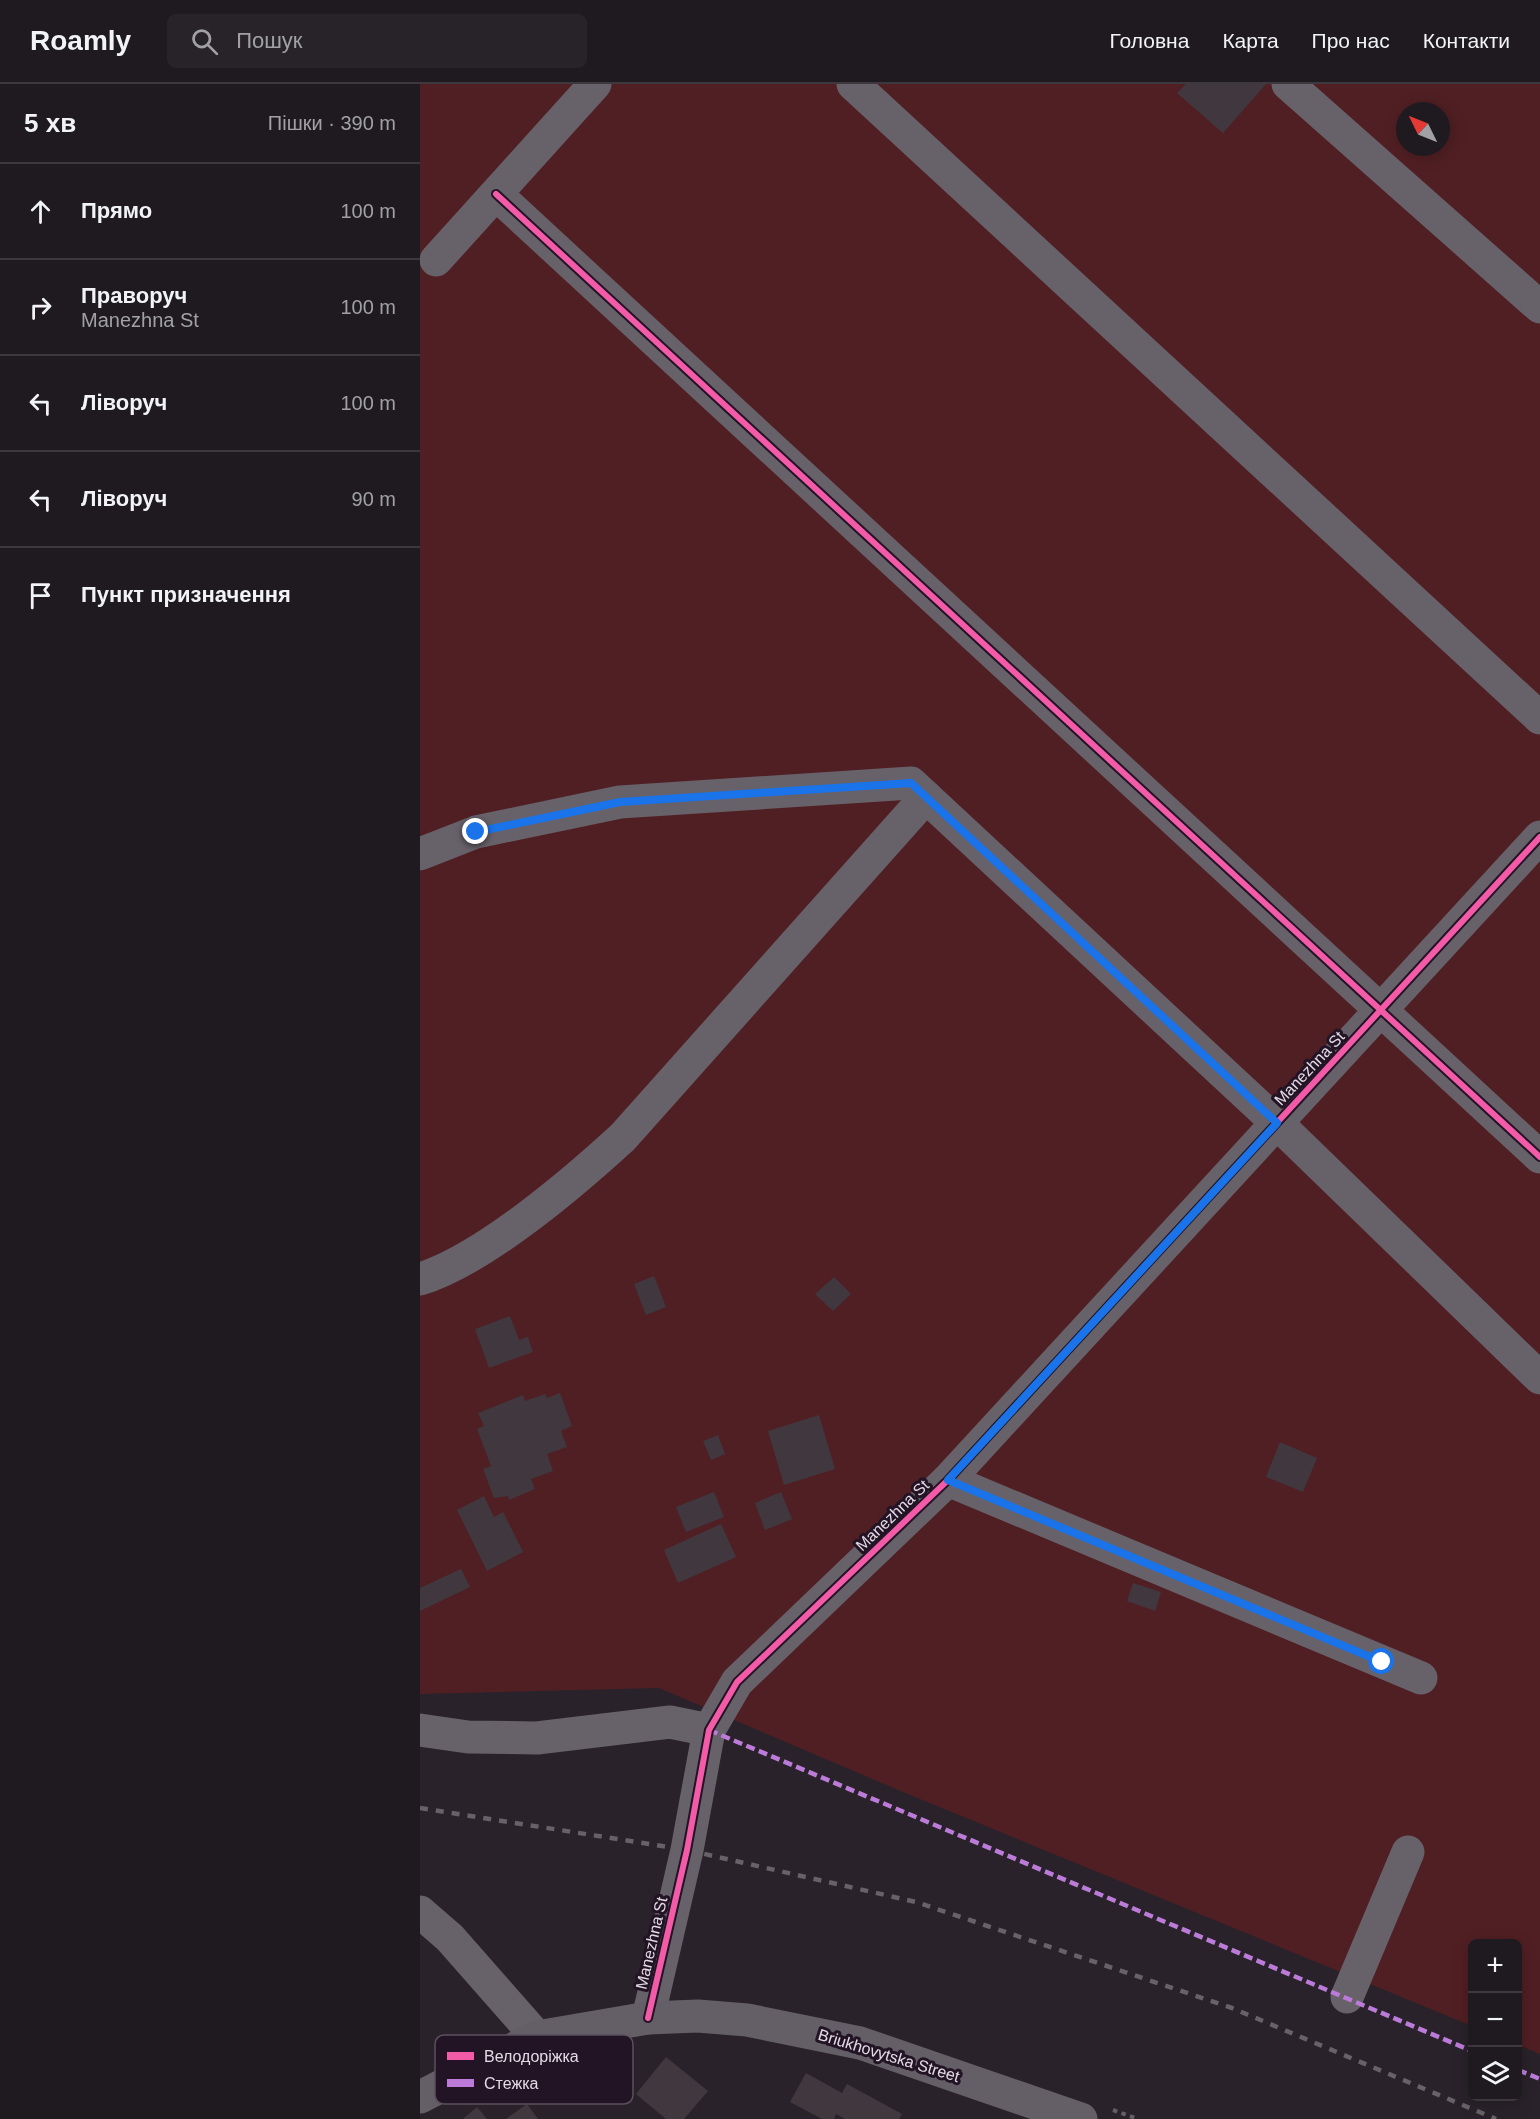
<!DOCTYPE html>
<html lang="uk">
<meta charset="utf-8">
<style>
body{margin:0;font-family:Arial,sans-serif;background:#272329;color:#f1f3f6}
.controls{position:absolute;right:18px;bottom:18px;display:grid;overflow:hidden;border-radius:9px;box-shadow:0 3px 15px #0003}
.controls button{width:54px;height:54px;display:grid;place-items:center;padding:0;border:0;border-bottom:2px solid #3c383e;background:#1f1a20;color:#f1f3f6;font:30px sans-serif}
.compass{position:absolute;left:976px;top:18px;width:54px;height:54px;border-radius:50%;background:#1f1a20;box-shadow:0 3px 15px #0003;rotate:313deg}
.stop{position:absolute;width:18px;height:18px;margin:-14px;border:4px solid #1a73e8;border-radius:50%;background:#fff}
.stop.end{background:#1a73e8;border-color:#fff;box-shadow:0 2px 6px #0008}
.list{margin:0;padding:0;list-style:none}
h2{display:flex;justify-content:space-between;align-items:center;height:78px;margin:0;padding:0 24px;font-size:26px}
h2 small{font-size:20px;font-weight:400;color:#a1a1a5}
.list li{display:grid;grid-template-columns:39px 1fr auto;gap:18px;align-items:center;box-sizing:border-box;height:96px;padding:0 24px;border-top:2px solid #3c383e}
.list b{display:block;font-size:22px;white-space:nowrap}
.list p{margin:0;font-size:20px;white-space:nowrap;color:#a1a1a5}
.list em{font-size:20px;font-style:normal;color:#a1a1a5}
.icon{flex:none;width:33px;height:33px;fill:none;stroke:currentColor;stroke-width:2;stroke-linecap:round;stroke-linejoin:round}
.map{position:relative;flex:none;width:1120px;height:2035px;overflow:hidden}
header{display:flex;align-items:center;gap:36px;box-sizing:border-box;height:84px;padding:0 30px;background:#1f1a20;border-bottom:2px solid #3c383e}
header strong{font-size:28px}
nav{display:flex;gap:33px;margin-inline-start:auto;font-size:21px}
.search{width:420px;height:54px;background:#272329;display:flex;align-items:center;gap:15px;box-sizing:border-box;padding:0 21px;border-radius:9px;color:#a1a1a5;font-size:22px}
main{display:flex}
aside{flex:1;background:#1f1a20}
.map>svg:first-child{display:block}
</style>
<header>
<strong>Roamly</strong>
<div class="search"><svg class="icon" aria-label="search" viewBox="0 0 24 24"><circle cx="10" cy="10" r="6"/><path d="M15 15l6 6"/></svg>Пошук</div>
<nav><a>Головна</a><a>Карта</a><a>Про нас</a><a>Контакти</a></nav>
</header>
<main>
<aside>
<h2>5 хв<small>Пішки · 390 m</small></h2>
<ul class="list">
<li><svg class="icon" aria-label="ahead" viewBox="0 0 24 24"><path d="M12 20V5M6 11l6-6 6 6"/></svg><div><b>Прямо</b></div><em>100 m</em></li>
<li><svg class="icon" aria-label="right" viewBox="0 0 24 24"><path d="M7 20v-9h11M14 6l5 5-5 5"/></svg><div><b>Праворуч</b><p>Manezhna St</p></div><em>100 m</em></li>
<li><svg class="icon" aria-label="left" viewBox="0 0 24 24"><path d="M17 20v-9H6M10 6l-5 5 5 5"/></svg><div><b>Ліворуч</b></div><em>100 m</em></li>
<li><svg class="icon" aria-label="left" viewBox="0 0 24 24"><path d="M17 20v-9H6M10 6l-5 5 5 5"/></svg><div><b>Ліворуч</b></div><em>90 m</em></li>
<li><svg class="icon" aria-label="arrive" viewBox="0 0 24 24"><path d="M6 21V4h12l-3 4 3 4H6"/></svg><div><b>Пункт призначення</b></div></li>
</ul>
</aside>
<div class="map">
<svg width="1120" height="2035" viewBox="0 0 1120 2035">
<rect width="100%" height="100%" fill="#29222a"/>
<path fill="#501f23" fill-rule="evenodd" d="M0 0H1120V1970L1098 1961V1860H1052V1942L483 1708 239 1604 0 1610ZM985 27H1021V63H985Z"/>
<g fill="#40383e">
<polygon points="766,0 846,0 803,49 757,9"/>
<polygon points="234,1192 246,1223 226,1231 214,1200"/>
<polygon points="414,1193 431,1210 413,1227 395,1210"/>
<polygon points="90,1232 99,1256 108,1253 113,1268 69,1284 55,1245"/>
<polygon points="140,1309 152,1342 141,1347 147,1363 127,1370 133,1387 111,1395 115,1405 89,1416 88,1412 74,1414 63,1385 71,1382 57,1345 64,1342 58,1329 103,1311 105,1317 125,1310 127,1314"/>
<polygon points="399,1331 415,1385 364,1401 348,1347"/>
<polygon points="298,1351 305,1370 291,1376 283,1357"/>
<polygon points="860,1358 897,1374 883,1408 846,1393"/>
<polygon points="294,1408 304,1433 266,1448 256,1423"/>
<polygon points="361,1408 372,1435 345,1446 335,1419"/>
<polygon points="64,1412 74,1433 83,1428 103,1468 67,1487 37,1426"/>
<polygon points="301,1440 316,1473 258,1499 244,1466"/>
<polygon points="41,1485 50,1503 0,1527 0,1504"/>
<polygon points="713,1499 741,1508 735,1527 707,1517"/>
<polygon points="246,1973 288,2007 264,2035 246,2035 216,2010"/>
<polygon points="386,1989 422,2009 427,2000 482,2030 479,2035 425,2035 416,2030 414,2035 402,2035 370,2018"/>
<polygon points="107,2020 118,2035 86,2035"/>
<polygon points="57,2023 67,2035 43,2035"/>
</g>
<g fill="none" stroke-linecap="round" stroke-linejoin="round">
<polyline stroke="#645e66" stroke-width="4" stroke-dasharray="4.5 4.5" stroke-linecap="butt" points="693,2026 718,2035"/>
<g stroke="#676169" stroke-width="33">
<polyline points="433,0 1120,634"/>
<polyline points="868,0 1120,223"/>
<polyline points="76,110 1120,1073"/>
<polyline points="16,176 175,0"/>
<polyline points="0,770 56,748 200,718 491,699 857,1039 1120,1294"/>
<path d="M0 1195C63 1176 154 1098 203 1053L506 713"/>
<polyline points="528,1396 1001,1594"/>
<polyline points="0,1646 48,1653 117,1654 250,1638 289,1646"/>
<polyline points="0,1828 30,1854 117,1953"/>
<polyline points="927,1913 988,1768"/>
<polyline points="228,1934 267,1766 289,1646 317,1598 528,1396 1120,753"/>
</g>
<polyline stroke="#645e67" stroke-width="33" points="0,2013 117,1953 228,1934 278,1932 327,1936 440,1959 661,2035"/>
<polyline stroke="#676267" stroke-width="4.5" stroke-dasharray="8 8" stroke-linecap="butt" points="0,1724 267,1766 496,1818 812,1924 1076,2035"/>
<g stroke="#bd7bd9" stroke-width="4.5" stroke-dasharray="9 4.5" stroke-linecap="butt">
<polyline points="289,1646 1052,1967"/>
<polyline points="1098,1986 1120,1995"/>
</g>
<g stroke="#221424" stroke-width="10">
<g id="cycleway">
<polyline points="76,110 1120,1073"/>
<polyline points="228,1934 267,1766 289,1646 317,1598 528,1396 1120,753"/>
</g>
</g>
<use href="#cycleway" stroke="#f35aa7" stroke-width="6"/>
</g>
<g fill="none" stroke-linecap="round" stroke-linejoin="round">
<polyline stroke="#1a73e8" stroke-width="8" points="56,748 200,718 491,699 506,713 857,1039 528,1396 962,1578"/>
</g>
<g text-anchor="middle" stroke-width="6" stroke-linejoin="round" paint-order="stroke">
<g font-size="16" fill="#e4dae6" stroke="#221424">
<text transform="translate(889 984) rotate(-47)" y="6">Manezhna St</text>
<text transform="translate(472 1431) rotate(-44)" y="6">Manezhna St</text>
<text transform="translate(231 1859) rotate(-77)" y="6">Manezhna St</text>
<text transform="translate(469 1971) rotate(17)" y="6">Briukhovytska Street</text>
</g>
</g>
<rect x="15" y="1951" width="198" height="69" rx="9" fill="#221424" stroke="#5c4f5e" stroke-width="1.5"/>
<rect x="27" y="1968" width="27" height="8" fill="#f35aa7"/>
<rect x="27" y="1995" width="27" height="8" fill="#bd7bd9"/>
<g font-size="16" fill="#e4dae6">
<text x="64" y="1978">Велодоріжка</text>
<text x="64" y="2005">Стежка</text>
</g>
</svg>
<div class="controls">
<button>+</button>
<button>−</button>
<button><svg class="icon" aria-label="layers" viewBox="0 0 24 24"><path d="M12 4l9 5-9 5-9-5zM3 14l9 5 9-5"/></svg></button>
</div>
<svg class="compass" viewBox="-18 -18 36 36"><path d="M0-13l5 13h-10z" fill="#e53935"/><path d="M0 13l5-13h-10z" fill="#a1a1a5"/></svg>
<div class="stop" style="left:962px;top:1578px"></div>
<div class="stop end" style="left:56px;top:748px"></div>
</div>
</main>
